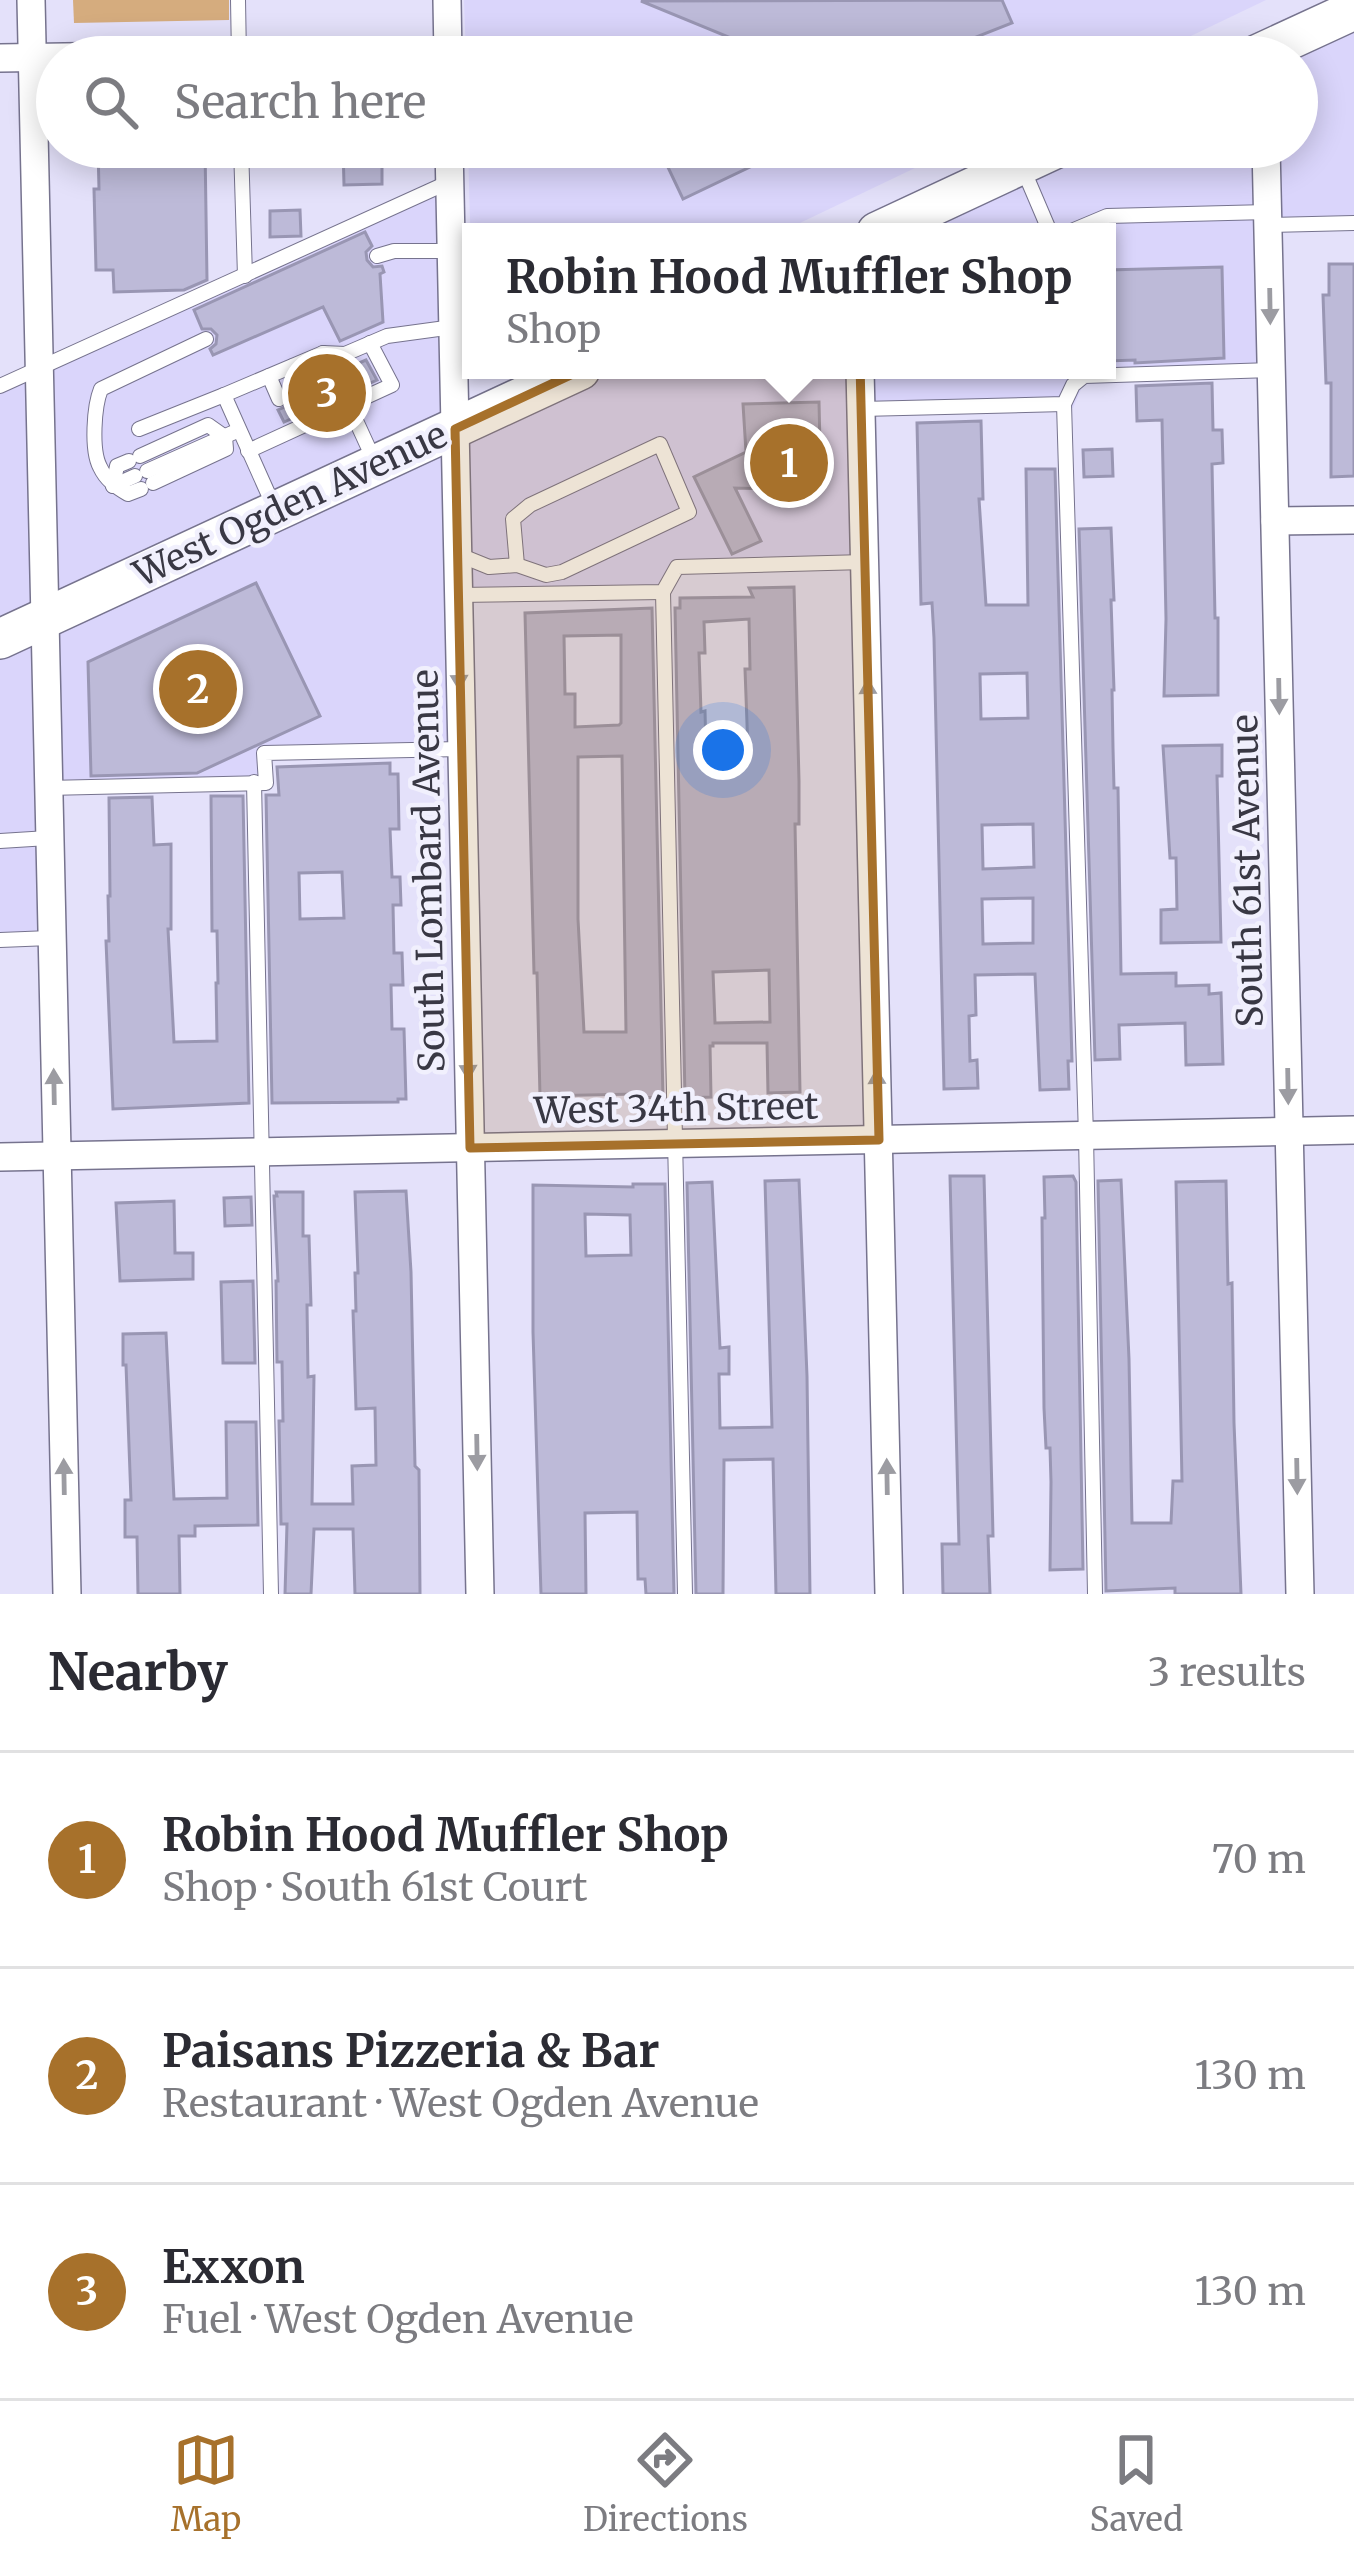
<!DOCTYPE html>
<meta charset="utf-8">
<style>
body{margin:0;font-family:Merriweather,serif;background:#f2f2f3;color:#2b2b33}
.you{position:absolute;left:723px;top:750px;width:42px;height:42px;margin:-30px;border:9px solid #fff;border-radius:50%;background:#1a73e8;box-shadow:0 0 0 18px #1a73e833}
.badge{display:grid;place-items:center;width:78px;height:78px;border-radius:50%;background:#a7712b;color:#fff;font-size:39px;font-weight:700}
.pin{position:absolute;translate:-50% -50%;border:6px solid #fff;box-shadow:0 3px 12px #0006}
.popup{position:absolute;left:462px;top:223px;width:654px;height:156px;box-sizing:border-box;display:grid;place-content:center;border-radius:0px;background:#fff;filter:drop-shadow(0 3px 9px #0005);font-size:39px;white-space:nowrap;color:#7c7c81}
.popup b{font-size:45px;color:#2b2b33}
.popup::after{content:'';position:absolute;left:50%;top:100%;margin-left:-24px;border:24px solid transparent;border-top-color:#fff}
.list{margin:0;padding:0;list-style:none}
h2{display:flex;justify-content:space-between;align-items:center;height:156px;margin:0;padding:0 48px;font-size:51px}
h2 small{font-size:39px;font-weight:400;color:#7c7c81}
.list li{display:grid;grid-template-columns:78px 1fr auto;gap:36px;align-items:center;box-sizing:border-box;height:216px;padding:0 48px;border-top:3px solid #e1e1e2}
.list b{display:block;font-size:45px;white-space:nowrap}
.list p{margin:0;font-size:39px;white-space:nowrap;color:#7c7c81}
.list em{font-size:39px;font-style:normal;color:#7c7c81}
.icon{flex:none;width:66px;height:66px;fill:none;stroke:currentColor;stroke-width:2;stroke-linecap:round;stroke-linejoin:round}
.map{position:relative;flex:none;width:1354px;height:1594px;overflow:hidden}
.search{position:absolute;background:#fff;box-shadow:0 6px 30px #0003;left:36px;right:36px;top:36px;height:132px;display:flex;align-items:center;gap:30px;box-sizing:border-box;padding:0 42px;border-radius:66px;color:#7c7c81;font-size:45px}
.sheet{height:804px;background:#fff}
nav{display:flex;justify-content:space-around;align-items:center;box-sizing:border-box;height:168px;border-top:3px solid #e1e1e2;background:#fff;font-size:33px;color:#7c7c81}
nav a{display:grid;justify-items:center;gap:6px}
nav .on{color:#a7712b}
.map>svg:first-child{display:block}
</style>
<div class="map">
<svg width="1354" height="1594" viewBox="0 0 1354 1594">
<rect width="100%" height="100%" fill="#e4e1fa"/>
<g fill="#dad5fb">
<polygon points="464,0 1266,0 1147,57 466,57"/>
<polygon points="1354,25 1354,226 1275,229 1278,373 1085,380 1073,408 868,413 873,566 681,572 668,597 463,601 463,434 600,370 1107,370 1107,232 894,232 1076,147 1297,147 1297,57"/>
<polygon points="468,147 959,147 781,232 471,232 471,258"/>
<polygon points="447,185 456,744 262,748 262,778 50,783 52,934 0,935 0,392"/>
</g>
<polygon fill="#d5ac7e" points="73,0 229,0 229,20 74,23"/>
<g fill="#bdbad8" stroke="#9996b3" stroke-width="3" fill-rule="evenodd">
<polygon points="1002,0 1012,23 938,52 940,57 777,57 641,1"/>
<polygon points="98,147 205,147 207,280 184,290 114,292 113,270 96,270 94,189 99,189"/>
<polygon points="343,147 382,147 382,184 344,185"/>
<polygon points="695,147 745,147 754,165 683,199 665,161"/>
<polygon points="300,210 301,236 270,237 270,211"/>
<polygon points="365,232 372,246 366,252 367,260 373,267 382,266 384,272 380,274 383,322 340,341 323,307 213,355 210,349 216,344 217,335 211,329 202,329 194,310"/>
<polygon points="1329,264 1354,264 1354,476 1331,477 1331,383 1326,383 1323,295 1329,295"/>
<polygon points="1222,267 1224,358 1135,363 1135,360 1107,361 1107,270"/>
<polygon points="366,360 377,380 352,391 341,391 336,398 284,422 278,410 289,405 289,394 293,393 297,398 307,399 313,394 313,383 324,379 330,385 339,385 345,380 345,369"/>
<polygon points="1212,383 1213,430 1222,430 1223,463 1212,464 1215,618 1218,618 1218,695 1164,696 1166,619 1162,420 1137,421 1136,386"/>
<polygon points="819,402 821,490 735,488 761,541 732,554 694,477 746,452 743,404"/>
<path d="M981 421 983 499H979L986 605H1028L1026 469H1055L1072 1061H1068L1069 1089 1040 1090 1035 974 975 975 976 1015 969 1016 970 1061 977 1060 978 1088 944 1089 934 638 932 603 921 604 917 423ZM1027 673 1028 718 981 719 980 674ZM1033 824 1034 867 983 869 982 825ZM1033 898V943L983 944 982 899Z"/>
<polygon points="1112,449 1113,476 1084,477 1083,450"/>
<polygon points="1111,528 1114,600 1111,600 1114,690 1112,690 1113,748 1114,788 1118,788 1121,974 1176,973 1176,986 1209,985 1209,994 1221,993 1223,1064 1186,1065 1185,1023 1119,1025 1120,1059 1095,1060 1079,529"/>
<polygon points="256,583 320,716 197,773 91,776 88,662"/>
<path d="M794 587 799 781V824H795L800 1092 768 1093 767 1043H713V1046H710L711 1097 685 1098 675 608H680V598L753 597 749 588ZM749 619 750 669H745L748 750 706 752 705 711 701 712 699 653H705L704 622ZM769 970 770 1022 715 1023 713 972Z"/>
<path d="M652 608 663 1097 636 1098V1094L540 1096 537 973H534L525 613ZM621 635V723L619 725 575 727V694H565L564 636ZM622 756 626 1032H584L578 919V757Z"/>
<polygon points="1222,745 1222,776 1217,776 1221,942 1161,943 1161,910 1177,909 1176,858 1170,858 1163,746"/>
<path d="M390 763V774H398L399 829H390L392 877H400L401 905H393L394 953H402L403 985H391L392 1029H404L406 1099H398V1102L272 1103 266 795H279L277 767ZM342 872 344 918 300 919 299 873Z"/>
<polygon points="211,796 243,796 249,1103 113,1109 106,941 109,941 108,896 110,896 109,798 152,797 154,845 171,844 171,929 168,929 174,1042 217,1041 216,983 218,983 217,931 212,931"/>
<polygon points="950,1176 984,1176 992,1494 993,1536 988,1536 990,1594 943,1594 942,1544 959,1544"/>
<polygon points="1073,1176 1076,1182 1083,1569 1050,1570 1051,1482 1050,1448 1046,1448 1044,1408 1042,1218 1045,1218 1044,1177"/>
<polygon points="799,1180 807,1376 810,1594 776,1594 773,1459 724,1460 723,1594 696,1594 687,1183 712,1182 720,1348 729,1347 729,1374 719,1374 720,1428 772,1427 765,1181"/>
<polygon points="1121,1180 1129,1359 1132,1523 1171,1523 1173,1481 1182,1481 1176,1182 1226,1181 1228,1284 1232,1283 1234,1423 1241,1594 1175,1594 1175,1588 1106,1591 1098,1181"/>
<path d="M633 1184H665L674 1594H646L645 1579H638L637 1512 585 1513 586 1594H541L533 1332V1185L633 1187ZM585 1214 630 1215 631 1255 586 1256Z"/>
<polygon points="406,1191 411,1272 415,1466 419,1470 420,1594 355,1594 353,1529 314,1529 311,1594 285,1594 287,1524 281,1524 279,1421 283,1421 282,1362 277,1362 276,1281 278,1281 274,1196 277,1196 276,1192 303,1192 303,1236 309,1236 311,1305 307,1305 308,1377 314,1376 312,1504 353,1504 352,1466 376,1465 375,1408 356,1409 353,1311 356,1311 355,1273 358,1273 355,1192"/>
<polygon points="251,1197 252,1225 225,1226 224,1198"/>
<polygon points="174,1201 175,1253 193,1253 193,1279 120,1281 116,1203"/>
<polygon points="253,1281 255,1363 223,1363 221,1282"/>
<polygon points="166,1333 174,1499 227,1498 226,1422 256,1422 258,1525 195,1526 195,1536 179,1536 180,1594 138,1594 137,1537 125,1537 125,1500 131,1500 126,1365 123,1365 123,1334"/>
</g>
<g fill="none" stroke-linecap="round" stroke-linejoin="round">
<g stroke="#76738e" stroke-width="16">
<g id="service">
<polyline points="238,0 239,57"/>
<polyline points="241,147 245,276"/>
<polyline points="1024,171 1050,232"/>
<polyline points="1268,225 1354,223"/>
<polyline points="1069,232 1107,216 1268,212"/>
<polyline points="377,256 394,251 451,251"/>
<polyline points="323,353 335,375"/>
<polyline points="293,366 303,388"/>
<polyline points="269,376 279,399"/>
<polyline points="0,386 449,182"/>
<polyline points="347,401 374,460"/>
<polyline points="1064,404 1086,1136 1095,1594"/>
<polyline points="861,409 1064,404 1073,385 1084,376 1272,370"/>
<polyline points="139,429 224,395"/>
<polyline points="248,451 392,385 370,343"/>
<polyline points="140,456 208,425 225,437"/>
<polyline points="147,471 239,430"/>
<polyline points="153,483 226,449 225,437"/>
<polyline points="113,486 117,466 129,461"/>
<polyline points="113,486 135,476"/>
<path d="M141 489 128 494C116 487 106 480 100 467 91 450 94 406 101 389L206 339"/>
<polyline points="275,509 224,395 323,353 345,354 387,336 453,327"/>
<polyline points="457,554 489,567 517,565 546,575 562,572 689,512 660,444 530,505 513,519 517,565"/>
<polyline points="663,592 685,1594"/>
<polyline points="459,595 663,592 677,567 865,562"/>
<polyline points="254,782 271,1594"/>
<polyline points="47,788 266,783 264,753 461,749"/>
<polyline points="0,841 48,838"/>
<polyline points="0,940 50,938"/>
</g>
</g>
<g stroke="#76738e" stroke-width="30">
<g id="minor">
<polyline points="31,0 67,1594"/>
<polyline points="447,0 448,57"/>
<polyline points="0,58 448,51"/>
<polyline points="449,147 480,1594"/>
<polyline points="1266,147 1300,1594"/>
<polyline points="860,370 889,1594"/>
<polyline points="1275,521 1354,520"/>
<polyline points="0,1157 1354,1130"/>
</g>
</g>
<g stroke="#76738e" stroke-width="42">
<g id="secondary">
<polyline points="1252,57 1354,10"/>
<polyline points="877,232 1059,147"/>
<polyline points="0,639 580,370"/>
</g>
</g>
<use href="#service" stroke="#fff" stroke-width="14"/>
<use href="#minor" stroke="#fff" stroke-width="27"/>
<use href="#secondary" stroke="#fff" stroke-width="39"/>
</g>
<defs><path id="oneway-solid" d="M-6-.8H1V-3.2L6.5 0L1 3.2V.8H-6Z" transform="scale(3)"/></defs>
<g fill="#9c9ca2">
<use href="#oneway-solid" transform="translate(1270 306) rotate(89)"/>
<use href="#oneway-solid" transform="translate(459 672) rotate(89)"/>
<use href="#oneway-solid" transform="translate(1279 696) rotate(89)"/>
<use href="#oneway-solid" transform="translate(868 697) rotate(-91)"/>
<use href="#oneway-solid" transform="translate(468 1062) rotate(89)"/>
<use href="#oneway-solid" transform="translate(1288 1086) rotate(89)"/>
<use href="#oneway-solid" transform="translate(54 1087) rotate(-91)"/>
<use href="#oneway-solid" transform="translate(877 1087) rotate(-91)"/>
<use href="#oneway-solid" transform="translate(477 1452) rotate(89)"/>
<use href="#oneway-solid" transform="translate(1297 1476) rotate(89)"/>
<use href="#oneway-solid" transform="translate(64 1477) rotate(-91)"/>
<use href="#oneway-solid" transform="translate(887 1477) rotate(-91)"/>
</g>
<path fill="#a7712b" fill-opacity="0.2" stroke="#a7712b" stroke-width="9" stroke-linejoin="round" d="M857 241 879 1140 470 1148 455 429Z"/>
<g text-anchor="middle" stroke-width="9" stroke-linejoin="round" paint-order="stroke">
<g font-size="36" fill="#393844" stroke="#f1f0fd">
<text transform="translate(290 504) rotate(-25)" y="13">West Ogden Avenue</text>
<text transform="translate(428 871) rotate(-91)" y="13">South Lombard Avenue</text>
<text transform="translate(1247 871) rotate(-91)" y="13">South 61st Avenue</text>
<text transform="translate(676 1108) rotate(-1)" y="13">West 34th Street</text>
</g>
</g>
</svg>
<div class="you"></div>
<div class="pin badge" style="left:789px;top:463px">1</div>
<div class="popup"><b>Robin Hood Muffler Shop</b>Shop</div>
<div class="pin badge" style="left:198px;top:689px">2</div>
<div class="pin badge" style="left:327px;top:393px">3</div>
<div class="search"><svg class="icon" aria-label="search" viewBox="0 0 24 24"><circle cx="10" cy="10" r="6"/><path d="M15 15l6 6"/></svg>Search here</div>
</div>
<section class="sheet">
<h2>Nearby<small>3 results</small></h2>
<ul class="list">
<li><span class="badge">1</span><div><b>Robin Hood Muffler Shop</b><p>Shop · South 61st Court</p></div><em>70 m</em></li>
<li><span class="badge">2</span><div><b>Paisans Pizzeria &amp; Bar</b><p>Restaurant · West Ogden Avenue</p></div><em>130 m</em></li>
<li><span class="badge">3</span><div><b>Exxon</b><p>Fuel · West Ogden Avenue</p></div><em>130 m</em></li>
</ul>
</section>
<nav>
<a class="on"><svg class="icon" aria-label="map" viewBox="0 0 24 24"><path d="M3 6l6-2 6 2 6-2v14l-6 2-6-2-6 2zM9 4v14M15 6v14"/></svg>Map</a>
<a><svg class="icon" aria-label="directions" viewBox="0 0 24 24"><path d="M12 3l9 9-9 9-9-9zM9 14v-3h6M13 9l2 2-2 2"/></svg>Directions</a>
<a><svg class="icon" aria-label="saved" viewBox="0 0 24 24"><path d="M7 4h10v16l-5-4-5 4z"/></svg>Saved</a>
</nav>
